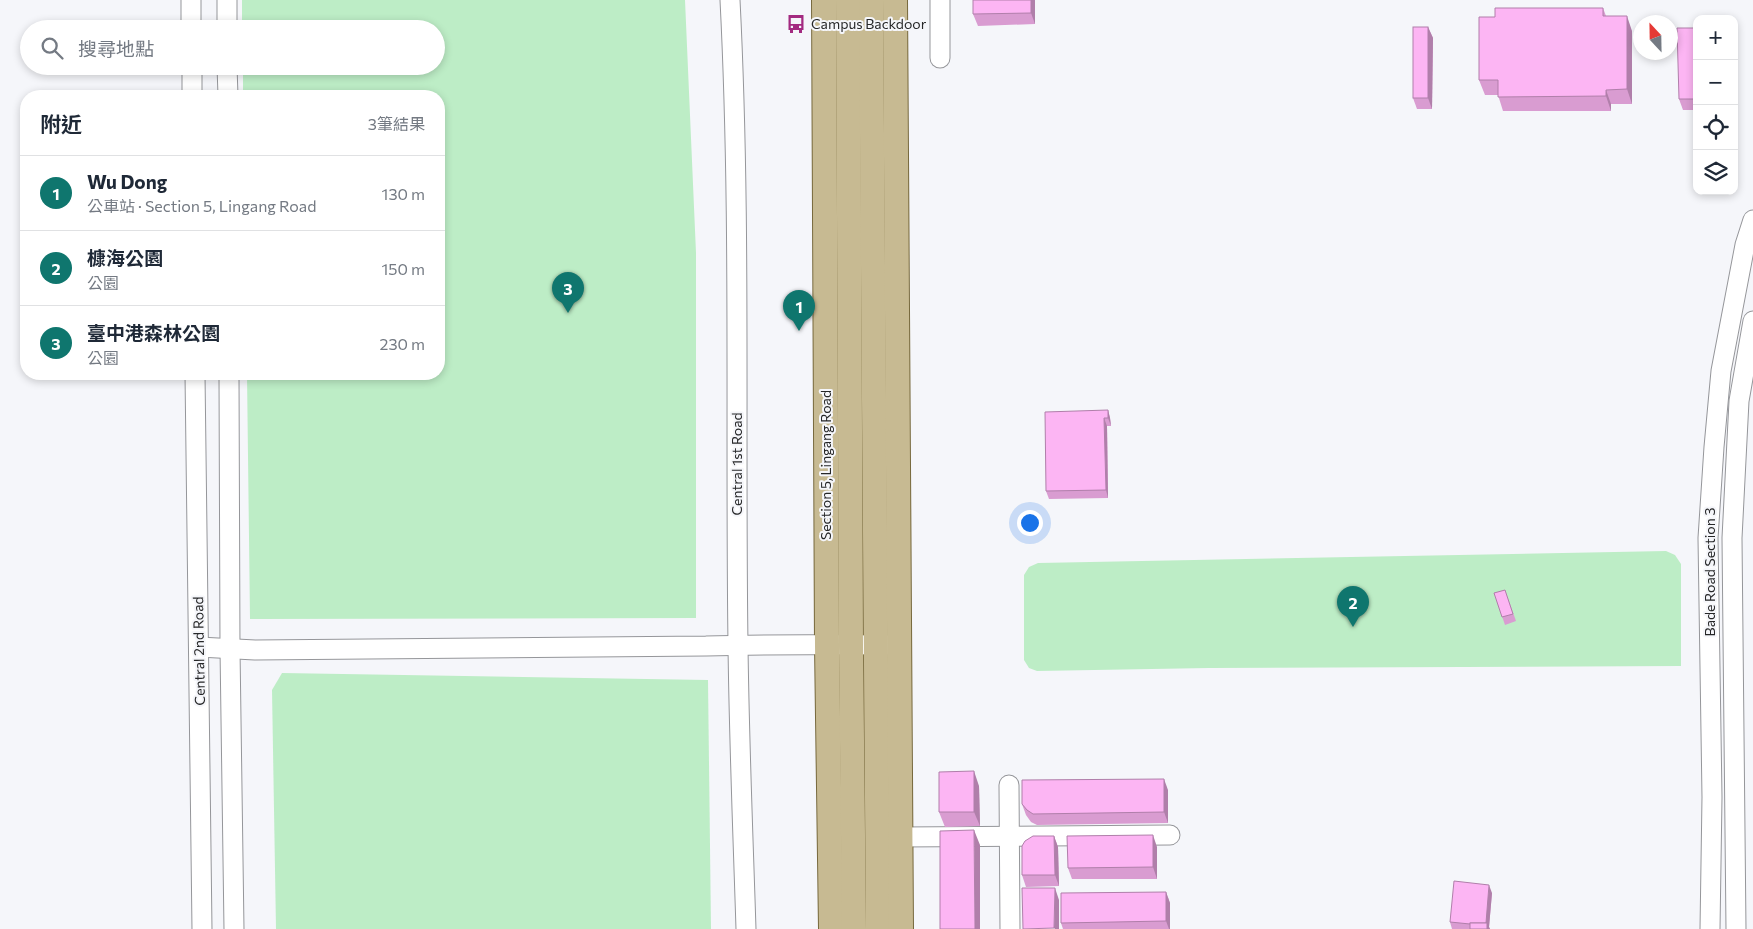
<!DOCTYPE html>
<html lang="zh-TW">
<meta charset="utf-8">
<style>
body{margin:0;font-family:Commissioner,"Noto Sans TC",sans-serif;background:#f6f6f7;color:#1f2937}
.controls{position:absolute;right:15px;top:15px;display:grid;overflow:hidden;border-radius:10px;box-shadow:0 2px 8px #0003}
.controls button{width:45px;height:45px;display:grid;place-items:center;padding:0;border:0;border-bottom:1px solid #e0e1e3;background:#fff;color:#1f2937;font:25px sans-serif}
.compass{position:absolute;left:1633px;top:15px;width:45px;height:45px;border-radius:50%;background:#fff;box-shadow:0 2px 8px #0003;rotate:338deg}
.you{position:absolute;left:1029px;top:522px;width:18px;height:18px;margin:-12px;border:4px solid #fff;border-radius:50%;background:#1a73e8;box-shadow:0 0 0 8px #1a73e833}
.badge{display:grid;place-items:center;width:32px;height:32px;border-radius:50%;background:#0f766e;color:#fff;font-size:16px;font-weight:700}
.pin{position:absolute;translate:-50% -41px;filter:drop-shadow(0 1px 2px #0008)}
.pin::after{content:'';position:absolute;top:26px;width:18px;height:15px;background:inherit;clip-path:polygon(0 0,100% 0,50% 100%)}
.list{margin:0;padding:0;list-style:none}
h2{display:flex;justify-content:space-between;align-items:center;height:65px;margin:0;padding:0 20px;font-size:21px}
h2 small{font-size:16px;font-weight:400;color:#747a83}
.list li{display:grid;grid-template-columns:32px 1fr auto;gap:15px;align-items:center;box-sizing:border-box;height:75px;padding:0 20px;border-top:1px solid #e0e1e3}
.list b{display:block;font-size:19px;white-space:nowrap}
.list p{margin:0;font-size:16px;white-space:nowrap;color:#747a83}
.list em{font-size:16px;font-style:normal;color:#747a83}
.icon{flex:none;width:28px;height:28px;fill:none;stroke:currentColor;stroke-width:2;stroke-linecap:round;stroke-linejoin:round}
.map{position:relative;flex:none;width:1753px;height:929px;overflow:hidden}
.search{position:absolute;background:#fff;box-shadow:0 2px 8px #0003;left:20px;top:20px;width:425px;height:55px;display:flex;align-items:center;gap:12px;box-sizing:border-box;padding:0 18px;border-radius:28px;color:#747a83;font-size:19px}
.panel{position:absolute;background:#fff;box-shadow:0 2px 8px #0003;left:20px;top:90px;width:425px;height:290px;border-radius:20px}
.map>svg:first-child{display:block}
</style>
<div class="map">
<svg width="1753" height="929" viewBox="0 0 1753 929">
<rect width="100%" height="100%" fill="#f5f6fa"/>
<g fill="#bdedc6">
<polygon points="242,0 685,0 696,253 696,618 250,619 247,374 439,374 439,96 243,96 243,66 436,66 436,29 242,29"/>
<polygon points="1666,551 1675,555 1681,564 1681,666 1209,668 1037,671 1029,668 1024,660 1024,575 1029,567 1038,563"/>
<polygon points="282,673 708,680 711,929 276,929 272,690"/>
</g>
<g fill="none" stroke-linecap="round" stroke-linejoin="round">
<g stroke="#95969a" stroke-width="21">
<g id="minor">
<polyline points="191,0 191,29"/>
<polyline points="227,0 227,29"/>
<path d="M730 0C741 215 735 429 738 644 739 739 743 834 746 929"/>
<polyline points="940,0 940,58"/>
<polyline points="192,66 192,96"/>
<polyline points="227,66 228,96"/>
<polyline points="195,374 202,929"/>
<polyline points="229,374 230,649 234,929"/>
<path d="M199 647 255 650 706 646C768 644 828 645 890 645"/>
<polyline points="1009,785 1010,929"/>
<polyline points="900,837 1170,835"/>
<polyline points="1710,929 1712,797 1708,538 1714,447 1721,371 1745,245 1753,220"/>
<polyline points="1736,929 1732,538 1739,401 1753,321"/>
</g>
</g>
<g stroke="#77693d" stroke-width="26">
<g id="major">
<polyline points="824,0 827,646 831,929"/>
<polyline points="848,0 851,646 854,929"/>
<polyline points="871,0 878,929"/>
<polyline points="895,0 901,929"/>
</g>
</g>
<use href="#minor" stroke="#fff" stroke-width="19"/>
<use href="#major" stroke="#c7ba92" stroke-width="24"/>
</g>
<g fill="#d99cd1">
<polygon points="973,0 1035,0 1035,24 978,26 973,14"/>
<polygon points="1603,8 1606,16 1632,31 1632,104 1611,104 1611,111 1503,111 1498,95 1485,95 1479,80"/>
<polygon points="1428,27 1433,38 1432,109 1417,109 1413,98"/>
<polygon points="1694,28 1697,36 1697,110 1683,110 1679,99"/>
<polygon points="1108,410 1110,418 1111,426 1107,426 1108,498 1049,499 1046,491"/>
<polygon points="1505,590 1516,621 1505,625 1494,593"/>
<polygon points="979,786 980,826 945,827 939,812"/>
<polygon points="1168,790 1168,823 1037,825 1031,822 1026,815 1022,804"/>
<polygon points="1054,836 1058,847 1059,886 1026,887 1022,875"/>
<polygon points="1157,847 1157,879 1072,879 1068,868"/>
<polygon points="1166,892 1170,903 1170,929 1063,929 1061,923"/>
<polygon points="1492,893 1489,927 1490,929 1452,929 1450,922"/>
</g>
<g fill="#b07faa">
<polygon points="1031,0 1035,0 1035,24 1031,13"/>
<polygon points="1627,16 1632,31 1632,104 1627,89"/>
<polygon points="1428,27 1433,38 1432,109 1428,98"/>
<polygon points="1694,28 1697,36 1697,103 1695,99"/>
<polygon points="1606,90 1611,104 1611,111 1606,96"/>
<polygon points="1108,410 1110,418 1111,426 1108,418"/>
<polygon points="1104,418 1107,426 1108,498 1106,490"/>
<polygon points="974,771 979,786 980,826 974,812"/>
<polygon points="1164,779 1168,790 1168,823 1164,812"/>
<polygon points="974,830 980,845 980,929 975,929"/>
<polygon points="1153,835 1157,847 1157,879 1153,867"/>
<polygon points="1054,836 1058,847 1059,886 1055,875"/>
<polygon points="1489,885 1492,893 1489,927 1490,929 1487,929 1485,925"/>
<polygon points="1055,888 1059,900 1059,929 1055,929 1054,928"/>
<polygon points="1166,892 1170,903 1170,929 1169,929 1166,921"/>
</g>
<g fill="#fcb5f3" stroke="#b07faa">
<polygon points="973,0 1031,0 1031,13 973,14"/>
<polygon points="1495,8 1603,8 1603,16 1627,16 1627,89 1606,90 1606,96 1498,97 1498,80 1479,80 1479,17 1495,17"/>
<rect x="1413" y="27" width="15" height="71"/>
<polygon points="1677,28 1694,28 1695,99 1679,99"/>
<polygon points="1108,410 1108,418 1104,418 1106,490 1046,491 1045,412"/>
<polygon points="1505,590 1513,614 1502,617 1494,593"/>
<polygon points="974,771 974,812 939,812 939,772"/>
<polygon points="1164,779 1164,812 1033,814 1027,810 1022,804 1022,780"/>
<polygon points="974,830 975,929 940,929 940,831"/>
<polygon points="1153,835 1153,867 1068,868 1067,836"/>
<polygon points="1033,836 1054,836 1055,875 1022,875 1022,846 1025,841"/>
<polygon points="1454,881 1489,885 1486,923 1470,923 1470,924 1450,922"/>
<polygon points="1022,888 1055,888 1054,928 1023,929"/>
<polygon points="1166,892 1166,921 1061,923 1061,893"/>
<rect x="1470" y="923" width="17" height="6"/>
</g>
<defs>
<g id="bus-bare" transform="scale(1.5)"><path d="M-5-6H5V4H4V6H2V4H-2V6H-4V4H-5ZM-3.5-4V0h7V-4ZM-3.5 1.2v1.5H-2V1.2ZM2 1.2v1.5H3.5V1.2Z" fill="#a32a80" stroke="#f5f6fa" stroke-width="2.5" paint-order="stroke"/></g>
</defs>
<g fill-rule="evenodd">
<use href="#bus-bare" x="796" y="24"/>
</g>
<g text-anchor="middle" stroke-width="4" stroke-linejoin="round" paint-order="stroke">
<g font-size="14" fill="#262728" stroke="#f5f6fa" text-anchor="start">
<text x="811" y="29">Campus Backdoor</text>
</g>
<g font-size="14" fill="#262728" stroke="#f5f6fa">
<text transform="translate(737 464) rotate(-90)" y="5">Central 1st Road</text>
<text transform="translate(826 465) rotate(-90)" y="5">Section 5, Lingang Road</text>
<text transform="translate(1710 572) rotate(-90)" y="5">Bade Road Section 3</text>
<text transform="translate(199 651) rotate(-91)" y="5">Central 2nd Road</text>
</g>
</g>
</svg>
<div class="controls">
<button>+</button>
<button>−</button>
<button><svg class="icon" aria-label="locate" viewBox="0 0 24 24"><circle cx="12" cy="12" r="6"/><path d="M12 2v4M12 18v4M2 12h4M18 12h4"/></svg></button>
<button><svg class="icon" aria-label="layers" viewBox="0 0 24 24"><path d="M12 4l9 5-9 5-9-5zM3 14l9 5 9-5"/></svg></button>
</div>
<svg class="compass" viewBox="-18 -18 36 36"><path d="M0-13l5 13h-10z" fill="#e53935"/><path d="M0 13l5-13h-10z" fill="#747a83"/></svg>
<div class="you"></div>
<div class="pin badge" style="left:799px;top:331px">1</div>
<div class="pin badge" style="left:1353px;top:627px">2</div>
<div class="pin badge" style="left:568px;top:313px">3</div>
<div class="search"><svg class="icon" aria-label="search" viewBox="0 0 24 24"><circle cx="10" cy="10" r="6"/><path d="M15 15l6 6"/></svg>搜尋地點</div>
<section class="panel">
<h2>附近<small>3筆結果</small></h2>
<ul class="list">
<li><span class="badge">1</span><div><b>Wu Dong</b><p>公車站 · Section 5, Lingang Road</p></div><em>130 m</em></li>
<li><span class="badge">2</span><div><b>槺海公園</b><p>公園</p></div><em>150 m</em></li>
<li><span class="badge">3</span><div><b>臺中港森林公園</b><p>公園</p></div><em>230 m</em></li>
</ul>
</section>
</div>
